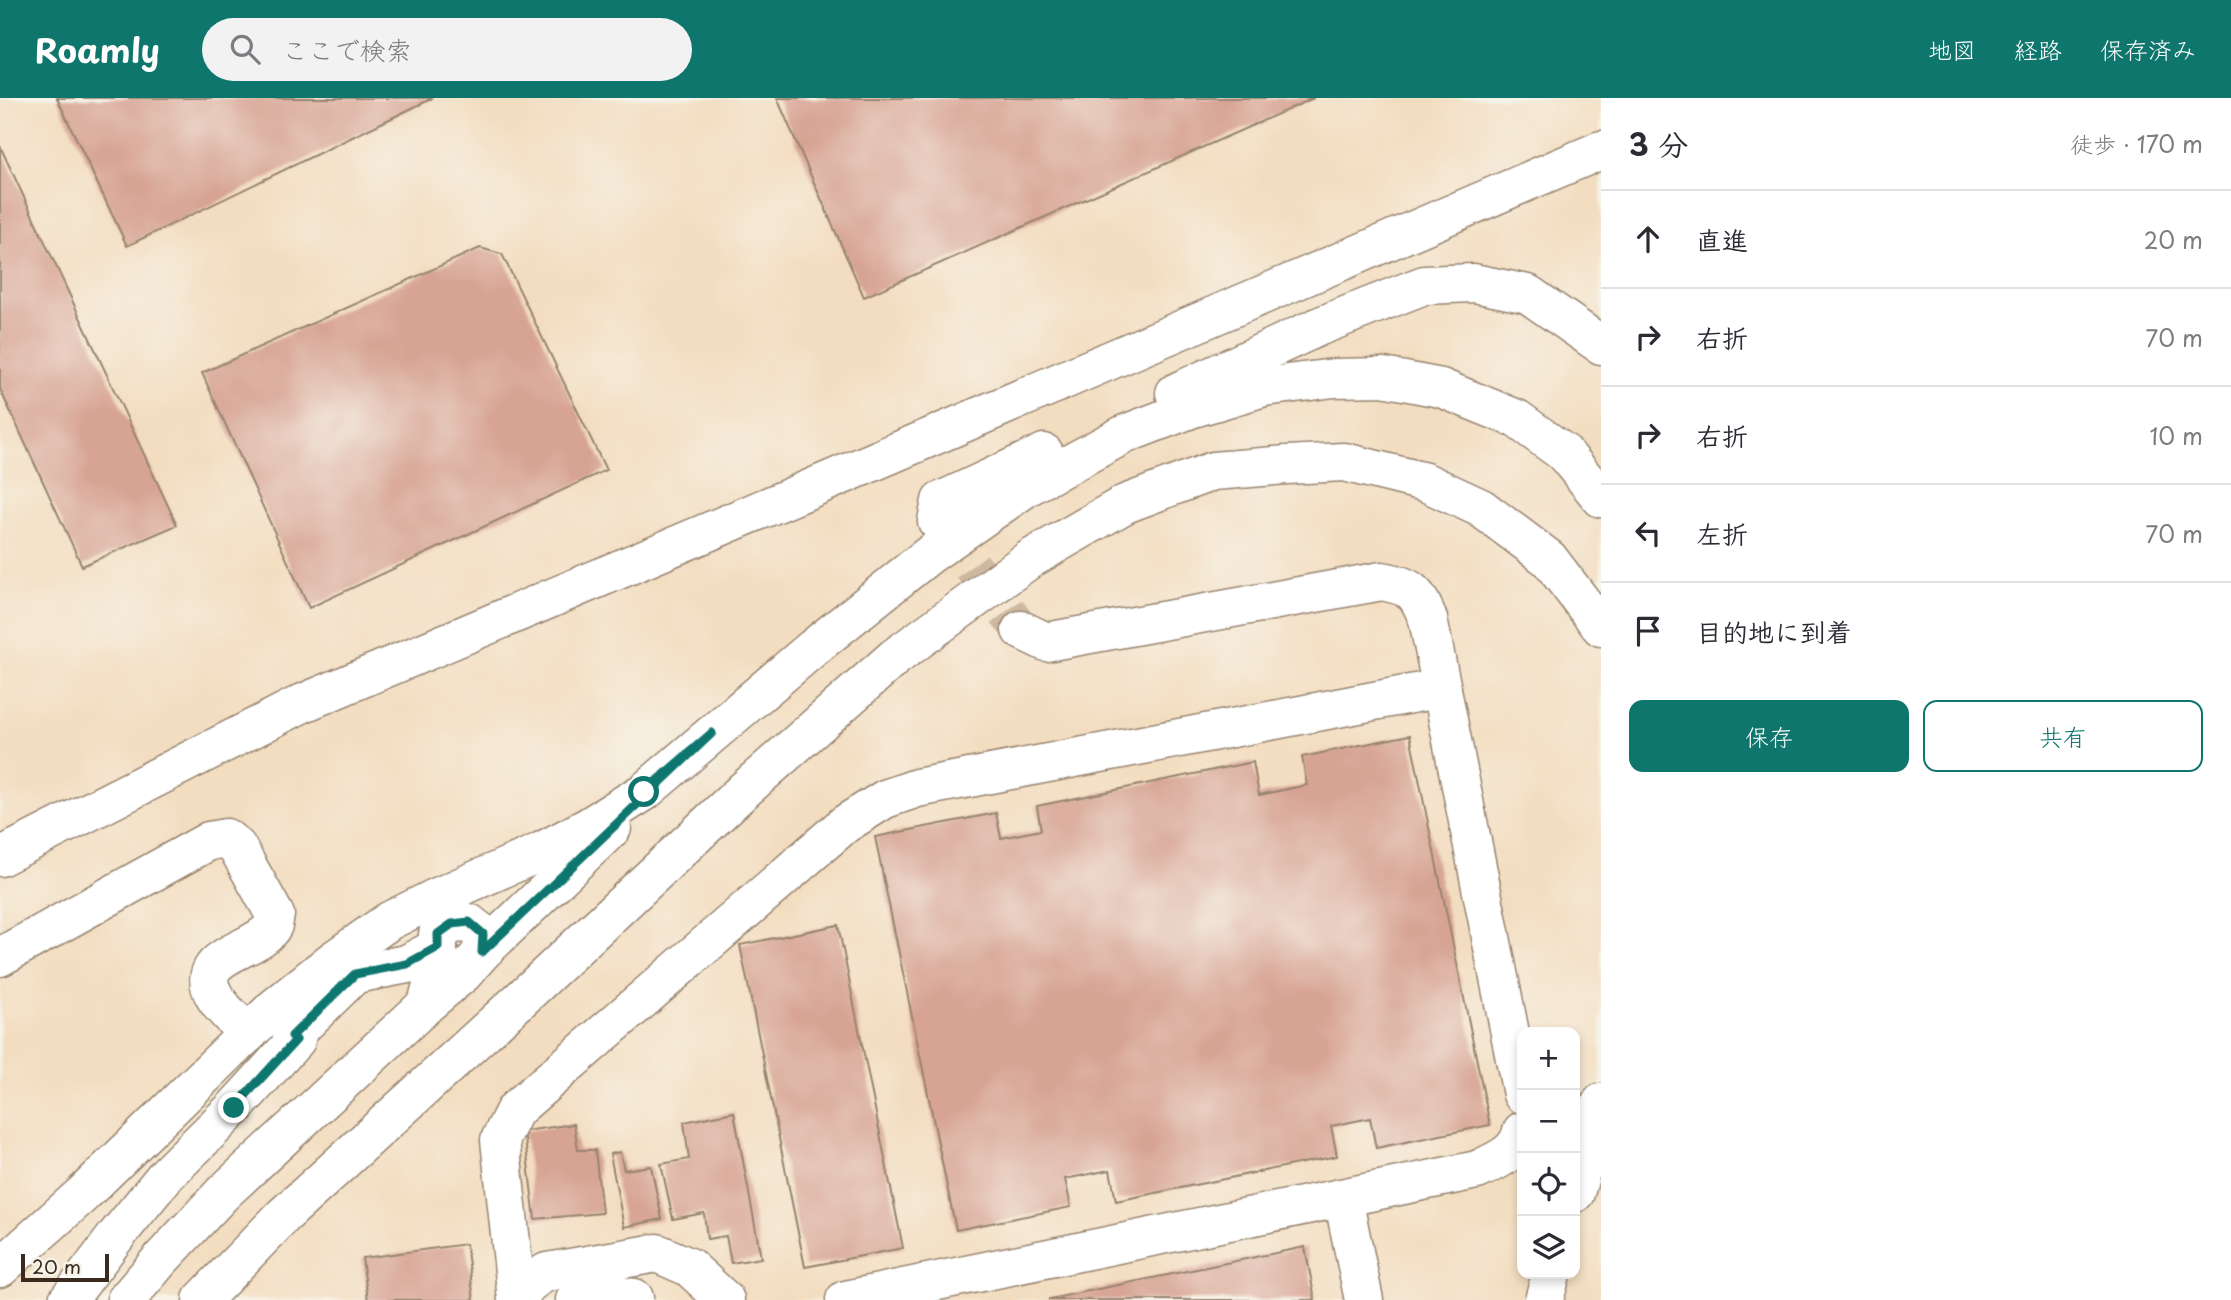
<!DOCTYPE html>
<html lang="ja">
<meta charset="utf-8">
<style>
body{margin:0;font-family:"Playpen Sans","Klee One",sans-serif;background:#f2f2f3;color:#2b2b33}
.controls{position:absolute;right:21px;bottom:21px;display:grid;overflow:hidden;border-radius:14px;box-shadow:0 4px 10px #0003}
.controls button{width:63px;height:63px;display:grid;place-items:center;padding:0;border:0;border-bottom:2px solid #e1e1e2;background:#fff;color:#2b2b33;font:35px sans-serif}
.scale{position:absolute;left:21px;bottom:18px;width:88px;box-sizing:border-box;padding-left:7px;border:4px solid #3b2a1e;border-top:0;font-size:19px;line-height:24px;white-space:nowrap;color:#3b2a1e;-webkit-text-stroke:5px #f7f3e8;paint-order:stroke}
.stop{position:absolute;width:21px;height:21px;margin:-16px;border:5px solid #0f766e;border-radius:50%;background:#fff}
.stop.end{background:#0f766e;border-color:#fff;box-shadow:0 2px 7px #0008}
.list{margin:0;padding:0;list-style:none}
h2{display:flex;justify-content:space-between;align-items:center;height:91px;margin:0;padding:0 28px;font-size:30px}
h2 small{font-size:23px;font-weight:400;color:#7c7c81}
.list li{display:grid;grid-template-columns:46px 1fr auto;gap:21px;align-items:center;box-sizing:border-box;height:98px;padding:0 28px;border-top:2px solid #e1e1e2}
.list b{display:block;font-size:26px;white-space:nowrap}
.list em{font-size:23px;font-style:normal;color:#7c7c81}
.actions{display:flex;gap:14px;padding:21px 28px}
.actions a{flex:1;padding:16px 0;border:2px solid #0f766e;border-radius:14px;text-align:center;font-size:24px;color:#0f766e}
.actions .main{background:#0f766e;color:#fff}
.icon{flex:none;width:38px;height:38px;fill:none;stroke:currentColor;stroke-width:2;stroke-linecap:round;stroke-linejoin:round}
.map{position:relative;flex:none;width:1601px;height:1202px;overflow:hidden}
header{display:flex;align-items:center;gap:42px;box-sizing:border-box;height:98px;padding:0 35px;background:#0f766e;color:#fff}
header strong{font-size:33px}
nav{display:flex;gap:38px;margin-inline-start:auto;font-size:24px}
.search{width:490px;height:63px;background:#f2f2f3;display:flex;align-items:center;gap:18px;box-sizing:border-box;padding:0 24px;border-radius:38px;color:#7c7c81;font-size:26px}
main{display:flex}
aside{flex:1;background:#fff}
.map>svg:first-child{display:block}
</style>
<header>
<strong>Roamly</strong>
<div class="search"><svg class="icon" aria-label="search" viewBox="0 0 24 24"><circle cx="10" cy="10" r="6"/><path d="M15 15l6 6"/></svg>ここで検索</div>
<nav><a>地図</a><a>経路</a><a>保存済み</a></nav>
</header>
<main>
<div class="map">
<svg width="1601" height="1202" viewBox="0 0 1601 1202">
<rect width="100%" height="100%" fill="#f7f3e8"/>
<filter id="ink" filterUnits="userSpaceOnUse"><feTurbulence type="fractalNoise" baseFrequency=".0143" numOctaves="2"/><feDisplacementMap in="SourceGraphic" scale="14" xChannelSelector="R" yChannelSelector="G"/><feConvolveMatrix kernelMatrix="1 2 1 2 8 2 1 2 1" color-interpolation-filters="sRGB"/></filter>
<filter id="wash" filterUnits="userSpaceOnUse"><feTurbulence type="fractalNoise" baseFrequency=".00686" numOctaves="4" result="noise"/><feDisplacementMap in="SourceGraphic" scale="28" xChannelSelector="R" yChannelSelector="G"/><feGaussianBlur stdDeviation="1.57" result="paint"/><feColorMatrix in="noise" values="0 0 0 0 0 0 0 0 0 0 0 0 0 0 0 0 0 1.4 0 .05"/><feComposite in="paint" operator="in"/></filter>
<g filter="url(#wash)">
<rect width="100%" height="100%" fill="#f3ddc0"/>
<g id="blocks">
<g fill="#d7a393">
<polygon points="57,0 433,0 127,148"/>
<polygon points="777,0 1314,0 864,199"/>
<polygon points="0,48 177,427 82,468 0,291"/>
<polygon points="480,150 502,156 606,372 309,510 202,275"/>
<polygon points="1410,637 1490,1027 1376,1050 1370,1020 1331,1028 1337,1058 1116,1103 1110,1072 1065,1081 1071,1109 956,1132 875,739 996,715 1001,740 1041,732 1037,708 1253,664 1259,697 1307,687 1302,659"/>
<polygon points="838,827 903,1150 805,1169 740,847"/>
<polygon points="734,1014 761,1160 731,1165 726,1138 707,1141 704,1115 673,1121 661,1066 689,1061 684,1024"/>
<polygon points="574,1026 578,1052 595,1052 602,1115 535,1121 524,1033"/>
<polygon points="620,1054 624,1072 651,1068 662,1121 624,1129 610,1056"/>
<polygon points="466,1146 474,1202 368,1202 362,1160"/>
<polygon points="1305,1149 1315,1202 1049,1202 1049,1201"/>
</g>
</g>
</g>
<g filter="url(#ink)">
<use href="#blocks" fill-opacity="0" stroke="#97846f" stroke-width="2"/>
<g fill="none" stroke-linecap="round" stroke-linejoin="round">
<polyline stroke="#ceb9a0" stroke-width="38" stroke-dasharray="38 19" stroke-linecap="butt" points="937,423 1021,532"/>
<g stroke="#97846f" stroke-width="41">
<g id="minor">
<polyline points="1175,295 1320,228 1424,187 1474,185 1528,196 1601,247"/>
<polyline points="937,423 941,403 1044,355"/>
<path d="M1021 532 1046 544 1382 483C1412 489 1416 492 1428 521L1522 996"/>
<polyline points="0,759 301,606 805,393 1601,52"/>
<polyline points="482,854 612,730"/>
<path d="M0 859 209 743 226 740 237 749 275 817C274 820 274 824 273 827 260 854 189 855 215 899 223 913 238 925 248 936"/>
<polyline points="1575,1095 1601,1005"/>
<polyline points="1343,1100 1364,1202"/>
<polyline points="0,1170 83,1096 274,910 332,863 389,823 433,801 538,755 588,729 644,694 813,550 929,457 1027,389 1125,336 1193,310 1264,289 1334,280 1383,279 1441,290 1517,321 1564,355 1601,400"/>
<polyline points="68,1202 117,1137 166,1077 234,1010 296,942 292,938 355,876 407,866 438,849"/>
<polyline points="126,1202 161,1161 223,1095 427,906 464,875 482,854 483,836 469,825 452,826 438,836 438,862 427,906"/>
<polyline points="202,1202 283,1118 521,901 743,693 895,559 1030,461 1125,406 1213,373 1287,367 1344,364 1425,384 1481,410 1549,461 1601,529"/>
<polyline points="517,1202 500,1042 515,1012 845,726 885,701 917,690 1442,590"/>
<path d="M520 1202C522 1188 535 1180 547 1174L657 1155 689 1169 725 1202"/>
<polyline points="575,1202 606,1197 634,1200"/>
<path d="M845 1202 1477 1072C1496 1063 1518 1055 1522 1033"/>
<polyline points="1544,1202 1551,1176"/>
</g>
</g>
<use href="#minor" stroke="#fff" stroke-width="38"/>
</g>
</g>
<g fill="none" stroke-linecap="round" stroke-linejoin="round" filter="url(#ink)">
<polyline stroke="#0f766e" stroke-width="9" points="234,1010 296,942 292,938 355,876 407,866 438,849 438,836 452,826 469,824 483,836 482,854 712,635 644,694"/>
</g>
</svg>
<div class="controls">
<button>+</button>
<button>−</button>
<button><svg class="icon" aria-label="locate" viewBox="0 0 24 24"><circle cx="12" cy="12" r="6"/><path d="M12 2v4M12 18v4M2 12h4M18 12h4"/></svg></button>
<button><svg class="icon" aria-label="layers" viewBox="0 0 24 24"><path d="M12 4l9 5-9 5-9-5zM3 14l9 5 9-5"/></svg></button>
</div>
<div class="scale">20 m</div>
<div class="stop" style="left:644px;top:694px"></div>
<div class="stop end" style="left:234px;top:1010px"></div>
</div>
<aside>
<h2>3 分<small>徒歩 · 170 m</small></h2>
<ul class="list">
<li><svg class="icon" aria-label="ahead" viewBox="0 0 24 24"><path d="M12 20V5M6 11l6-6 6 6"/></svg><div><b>直進</b></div><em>20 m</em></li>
<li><svg class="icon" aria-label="right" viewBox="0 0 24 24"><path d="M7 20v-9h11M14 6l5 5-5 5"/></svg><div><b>右折</b></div><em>70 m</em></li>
<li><svg class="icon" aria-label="right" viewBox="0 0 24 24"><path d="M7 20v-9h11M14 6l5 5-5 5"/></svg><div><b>右折</b></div><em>10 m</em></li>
<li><svg class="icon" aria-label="left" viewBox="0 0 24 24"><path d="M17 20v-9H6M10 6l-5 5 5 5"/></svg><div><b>左折</b></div><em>70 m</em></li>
<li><svg class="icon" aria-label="arrive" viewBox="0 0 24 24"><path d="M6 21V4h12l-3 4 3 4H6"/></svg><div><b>目的地に到着</b></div></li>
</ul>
<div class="actions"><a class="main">保存</a><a>共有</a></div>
</aside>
</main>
